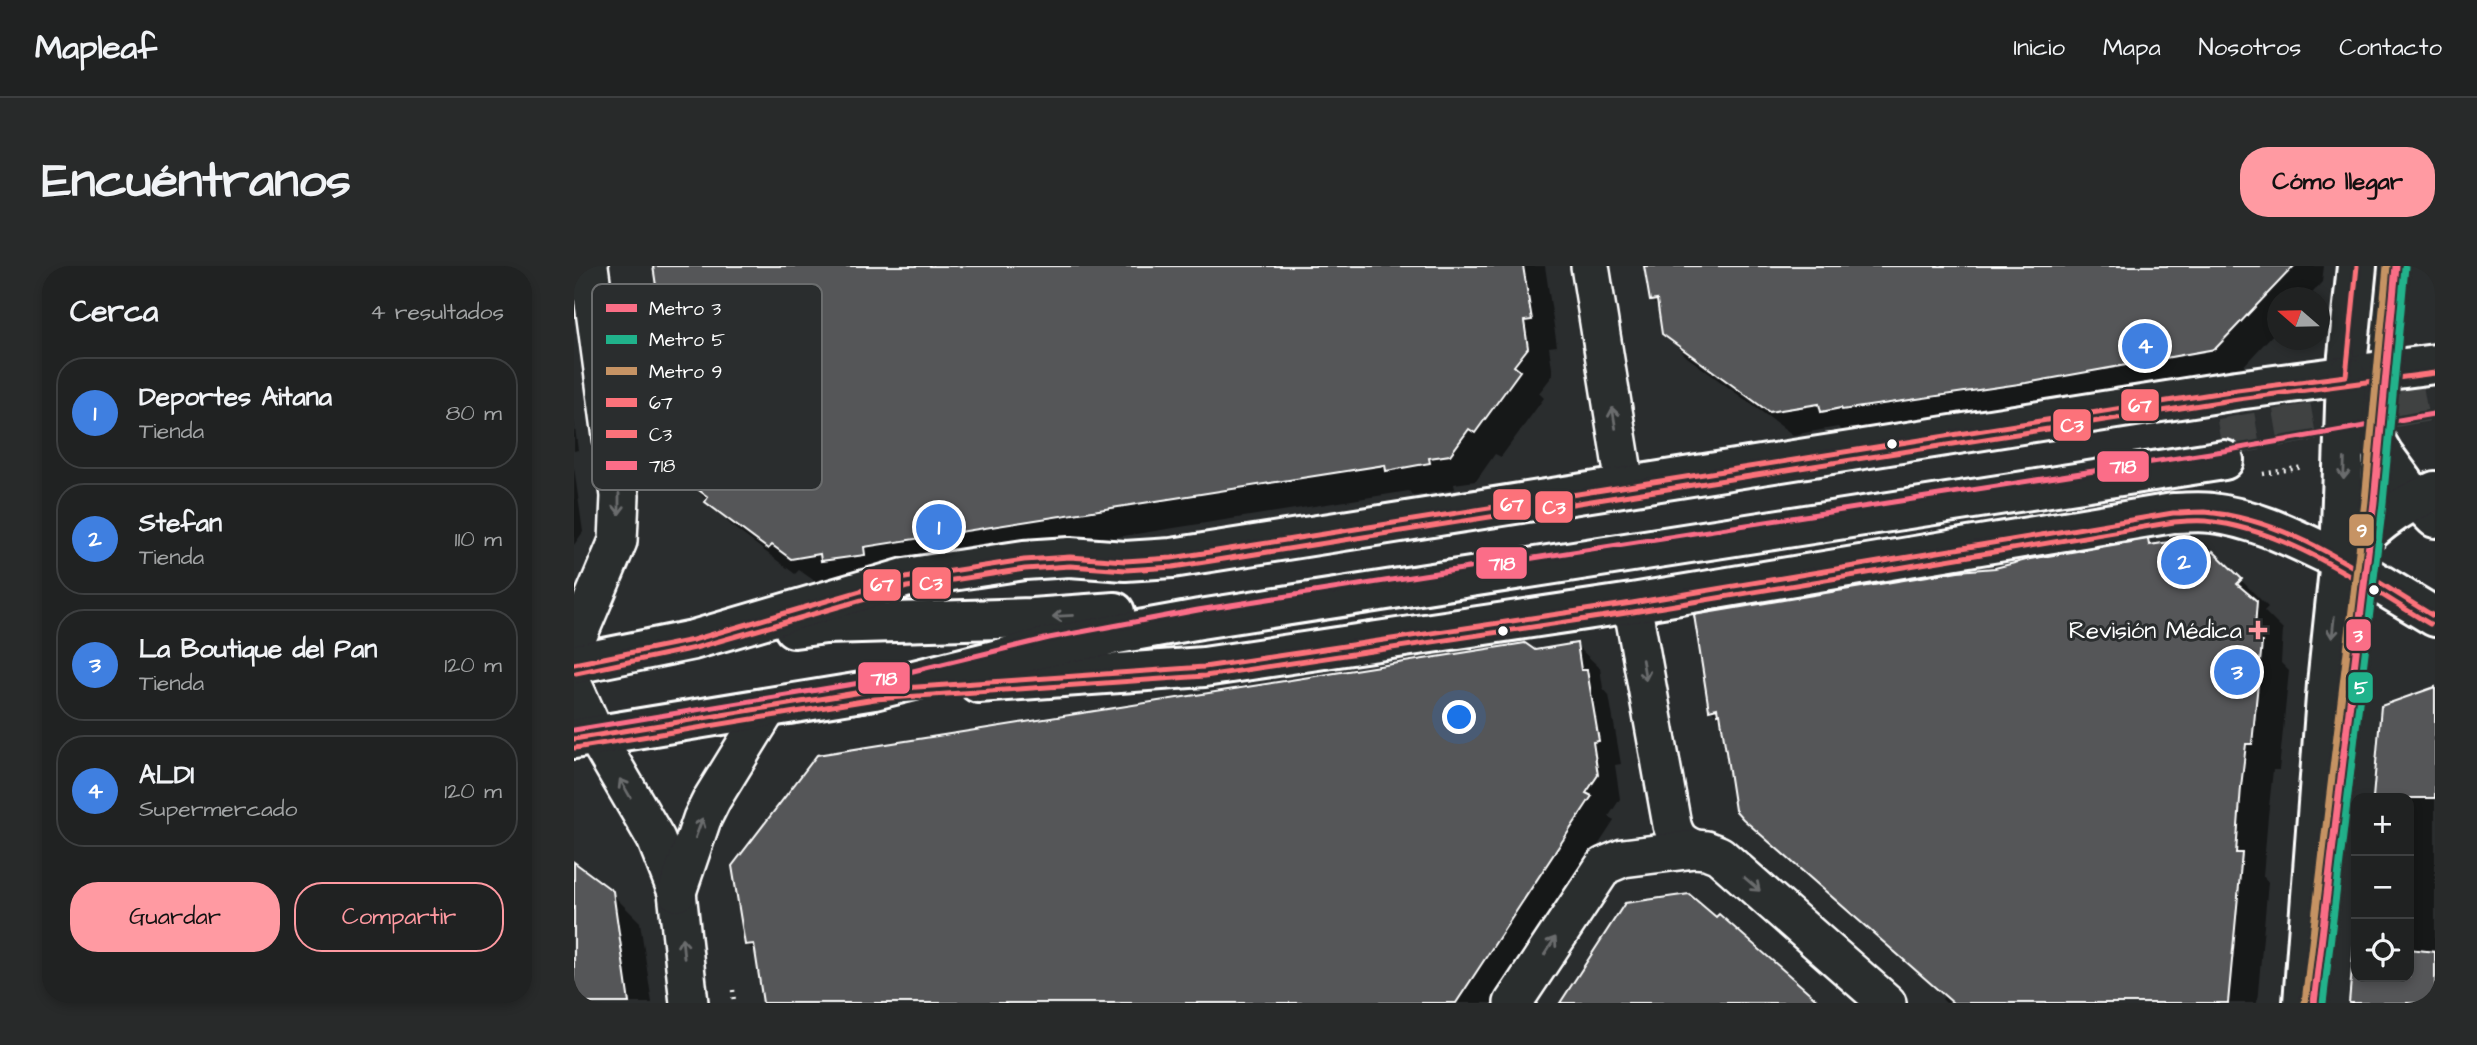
<!DOCTYPE html>
<html lang="es">
<meta charset="utf-8">
<style>
body{margin:0;font-family:"Architects Daughter",sans-serif;background:#282a2a;color:#f1f3f6}
.controls{position:absolute;right:21px;bottom:21px;display:grid;overflow:hidden;border-radius:14px;box-shadow:0 4px 10px #0003}
.controls button{width:63px;height:63px;display:grid;place-items:center;padding:0;border:0;border-bottom:2px solid #3d3f40;background:#202222;color:#f1f3f6;font:35px sans-serif}
.compass{position:absolute;left:1693px;top:21px;width:63px;height:63px;border-radius:50%;background:#202222;box-shadow:0 4px 10px #0003;rotate:290deg}
.you{position:absolute;left:886px;top:452px;width:24px;height:24px;margin:-18px;border:5px solid #fff;border-radius:50%;background:#1a73e8;box-shadow:0 0 0 10px #1a73e833}
.badge{display:grid;place-items:center;width:46px;height:46px;border-radius:50%;background:#ff9aa2;color:#fff;font-size:23px;font-weight:700}
.pin{position:absolute;translate:-50% -50%;border:4px solid #fff;box-shadow:0 2px 7px #0006}
.list{margin:0;padding:0;list-style:none}
h2{display:flex;justify-content:space-between;align-items:center;height:91px;margin:0;padding:0 28px;font-size:30px}
h2 small{font-size:23px;font-weight:400;color:#a2a4a5}
.list li{display:grid;grid-template-columns:46px 1fr auto;gap:21px;align-items:center;box-sizing:border-box;height:112px;margin:0 14px 14px;padding:0 14px;border:2px solid #3d3f40;border-radius:28px}
.list b{display:block;font-size:26px;white-space:nowrap}
.list p{margin:0;font-size:23px;white-space:nowrap;color:#a2a4a5}
.list em{font-size:23px;font-style:normal;color:#a2a4a5}
.actions{display:flex;gap:14px;padding:21px 28px}
.actions a{flex:1;padding:16px 0;border:2px solid #ff9aa2;border-radius:28px;text-align:center;font-size:24px;color:#ff9aa2}
.actions .main{background:#ff9aa2;color:#111}
.icon{flex:none;width:38px;height:38px;fill:none;stroke:currentColor;stroke-width:2;stroke-linecap:round;stroke-linejoin:round}
.map{position:relative;flex:none;width:1861px;height:737px;overflow:hidden;border-radius:28px}
header{display:flex;align-items:center;gap:42px;box-sizing:border-box;height:98px;padding:0 35px;background:#202222;border-bottom:2px solid #3d3f40}
header strong{font-size:33px}
nav{display:flex;gap:38px;margin-inline-start:auto;font-size:24px}
.intro{display:flex;align-items:center;justify-content:space-between;box-sizing:border-box;height:168px;padding:0 42px}
h1{margin:0;font-size:49px}
.button{padding:18px 32px;border-radius:28px;background:#ff9aa2;color:#111;font-size:24px;font-weight:700}
main{display:flex;gap:42px;padding:0 42px}
aside{flex:1;background:#202222;border-radius:28px;box-shadow:0 4px 10px #0003}
.map>svg:first-child{display:block}
</style>
<header>
<strong>Mapleaf</strong>
<nav><a>Inicio</a><a>Mapa</a><a>Nosotros</a><a>Contacto</a></nav>
</header>
<div class="intro"><h1>Encuéntranos</h1><a class="button">Cómo llegar</a></div>
<main>
<aside>
<h2>Cerca<small>4 resultados</small></h2>
<ul class="list">
<li><span class="badge" style="background:#3f7fe0">1</span><div><b>Deportes Aitana</b><p>Tienda</p></div><em>80 m</em></li>
<li><span class="badge" style="background:#3f7fe0">2</span><div><b>Stefan</b><p>Tienda</p></div><em>110 m</em></li>
<li><span class="badge" style="background:#3f7fe0">3</span><div><b>La Boutique del Pan</b><p>Tienda</p></div><em>120 m</em></li>
<li><span class="badge" style="background:#3f7fe0">4</span><div><b>ALDI</b><p>Supermercado</p></div><em>120 m</em></li>
</ul>
<div class="actions"><a class="main">Guardar</a><a>Compartir</a></div>
</aside>
<div class="map">
<svg width="1861" height="737" viewBox="0 0 1861 737">
<rect width="100%" height="100%" fill="#2a2d2e"/>
<filter id="ink" filterUnits="userSpaceOnUse"><feTurbulence type="fractalNoise" baseFrequency=".0143" numOctaves="2"/><feDisplacementMap in="SourceGraphic" scale="14" xChannelSelector="R" yChannelSelector="G"/><feConvolveMatrix kernelMatrix="1 2 1 2 8 2 1 2 1" color-interpolation-filters="sRGB"/></filter>
<g filter="url(#ink)">
<g fill="#0007">
<polygon points="81,0 971,0 983,80 975,81 979,109 965,127 970,132 927,191 921,188 902,215 880,218 881,223 839,230 835,225 245,318 225,304 221,308 159,261 112,213 110,195 104,189 103,147"/>
<polygon points="1075,0 1750,0 1748,16 1734,32 1703,32 1703,64 1664,106 1271,168 1264,161 1219,169 1113,91 1090,67 1086,43 1077,34"/>
<polygon points="0,155 4,184 0,185"/>
<polygon points="0,201 9,266 0,279"/>
<polygon points="1573,275 1578,281 1634,294 1640,287 1694,341 1690,345 1709,364 1707,397 1715,405 1705,504 1699,504 1694,550 1689,610 1694,616 1683,737 1372,737 1368,733 1370,730 1191,571 1149,456 1137,443 1421,303"/>
<polygon points="1002,379 1026,402 1029,422 1035,429 1047,498 1041,499 1046,533 1035,550 1040,555 921,737 190,737 184,689 172,678 960,386"/>
<polygon points="1861,423 1861,737 1777,737 1782,675 1782,711 1835,711 1835,532 1801,532 1809,441"/>
<polygon points="0,598 37,627 66,656 78,737 0,737"/>
</g>
<g fill="#555758" stroke="#fff" stroke-width="2">
<polygon points="79,0 949,0 958,54 950,55 954,82 940,100 946,105 901,167 895,163 876,189 855,192 856,197 812,205 811,199 290,281 291,289 247,295 246,288 217,293 198,279 194,283 131,236 134,231 111,214 107,189 102,190 96,146 101,145"/>
<polygon points="1070,0 1720,0 1641,83 1452,117 1268,144 1267,142 1247,146 1245,138 1195,146 1088,68 1083,34 1076,35"/>
<polygon points="1574,273 1575,279 1616,273 1634,291 1639,285 1668,313 1663,318 1683,335 1680,375 1688,376 1678,478 1672,478 1667,521 1662,587 1668,587 1654,737 1379,737 1169,553 1161,544 1146,447 1144,448 1143,442 1135,444 1120,349 1384,305 1421,302 1456,293"/>
<polygon points="951,377 961,384 1003,377 1007,404 1013,404 1025,475 1019,476 1024,509 1012,527 1018,530 882,737 189,737 180,678 171,679 158,600 243,489"/>
<polygon points="1861,421 1861,532 1799,532 1807,440"/>
<polygon points="0,596 39,625 55,737 0,737"/>
<polygon points="1115,628 1142,651 1145,648 1247,737 986,737 1051,637"/>
<polygon points="1780,678 1782,678 1782,711 1835,711 1835,683 1861,686 1861,737 1775,737"/>
</g>
<g fill="none" stroke-linecap="round" stroke-linejoin="round">
<polyline stroke="#3f4243" stroke-width="38" stroke-dasharray="38 19" stroke-linecap="butt" points="1646,172 1861,135"/>
<g stroke="#fff" stroke-width="42">
<g id="minor">
<polyline points="1016,0 1051,219"/>
<path d="M1058 337 1098 559C1102 573 1108 578 1121 583"/>
<polyline points="0,379 44,275 46,230 15,0"/>
<polyline points="0,421 22,470 82,573 103,626 115,737"/>
<polyline points="103,626 128,553 138,533 194,442"/>
<polyline points="939,737 1030,600 1049,592 1121,583 1132,584 1145,589 1313,737"/>
</g>
</g>
<g stroke="#fff" stroke-width="44">
<g id="secondary">
<polyline points="1783,0 1772,110 1799,171 1809,188 1842,233 1861,252"/>
<polyline points="1766,294 1861,351"/>
</g>
</g>
<g stroke="#fff" stroke-width="44">
<g id="primary">
<path d="M1766 294C1798 262 1818 243 1861 225"/>
<polyline points="220,362 252,358 458,352 541,346"/>
<polyline points="0,398 119,374 331,312 450,294 496,291 551,295 598,292 1663,124 1861,98"/>
<path d="M404 417 630 401 1058 337 1599 247C1612 247 1625 245 1637 247 1683 252 1725 275 1766 294"/>
<polyline points="0,473 300,424 477,380 626,353 1650,194"/>
<polyline points="1729,737 1753,418 1766,294 1772,110"/>
</g>
</g>
<g stroke="#fff" stroke-width="4.5" stroke-dasharray="2 5" stroke-linecap="butt">
<polyline points="1689,208 1729,201"/>
<polyline points="159,724 160,737"/>
</g>
<use href="#minor" stroke="#2a2d2e" stroke-width="37"/>
<use href="#secondary" stroke="#2a2d2e" stroke-width="38"/>
<use href="#primary" stroke="#2a2d2e" stroke-width="38"/>
<g stroke="#2a2d2e" stroke-width="10">
<g id="bus-1">
<polyline points="0,398 119,374 331,312 450,294 496,291 551,295 598,292 1663,124 1772,110 1783,0"/>
<path d="M0 473 300 424 630 401 1058 337 1599 247C1610 247 1621 246 1631 246 1716 253 1791 309 1861 351"/>
</g>
</g>
<g stroke="#2a2d2e" stroke-width="10">
<g id="bus-2">
<polyline points="2,407 121,382 333,321 451,303 496,300 552,304 599,301 1664,133 1861,107"/>
<path d="M1 482 301 433 631 410 1059 346 1600 256C1611 255 1622 254 1632 255 1715 264 1787 317 1856 358"/>
</g>
</g>
<g stroke="#2a2d2e" stroke-width="10">
<polyline id="bus-3" points="0,464 298,415 475,372 624,344 1649,185 1859,148"/>
</g>
<use href="#bus-1" stroke="#fc727a" stroke-width="5"/>
<use href="#bus-2" stroke="#fc727a" stroke-width="5"/>
<use href="#bus-3" stroke="#fb6d88" stroke-width="5"/>
<g stroke="#2a2d2e" stroke-width="12">
<polyline id="metro-1" points="1740,737 1800,236 1822,0"/>
</g>
<g stroke="#2a2d2e" stroke-width="12">
<polyline id="metro-2" points="1749,737 1809,237 1831,1"/>
</g>
<g stroke="#2a2d2e" stroke-width="12">
<polyline id="metro-3" points="1731,736 1791,235 1813,0"/>
</g>
<use href="#metro-1" stroke="#fa6e86" stroke-width="7"/>
<use href="#metro-2" stroke="#20b28b" stroke-width="7"/>
<use href="#metro-3" stroke="#c69364" stroke-width="7"/>
</g>
<defs><path id="oneway-shaft" d="M-6 0H5M1.5-3L5.5 0L1.5 3" fill="none" stroke-width="1.6" stroke-linecap="round" stroke-linejoin="round" transform="scale(1.75)"/></defs>
<g stroke="#6a6c6d">
<use href="#oneway-shaft" transform="translate(1040 152) rotate(-99)"/>
<use href="#oneway-shaft" transform="translate(1770 203) rotate(92)"/>
<use href="#oneway-shaft" transform="translate(45 238) rotate(90)"/>
<use href="#oneway-shaft" transform="translate(489 350) rotate(177)"/>
<use href="#oneway-shaft" transform="translate(1759 362) rotate(96)"/>
<use href="#oneway-shaft" transform="translate(1070 404) rotate(80)"/>
<use href="#oneway-shaft" transform="translate(51 522) rotate(-120)"/>
<use href="#oneway-shaft" transform="translate(125 562) rotate(-70)"/>
<use href="#oneway-shaft" transform="translate(1178 618) rotate(41)"/>
<use href="#oneway-shaft" transform="translate(976 680) rotate(-57)"/>
<use href="#oneway-shaft" transform="translate(109 682) rotate(-96)"/>
</g>
</g>
<g fill="#fff" stroke="#2a2d2e" stroke-width="2.5">
<circle cx="1318" cy="178" r="6"/>
<circle cx="1800" cy="324" r="6"/>
<circle cx="929" cy="365" r="6"/>
</g>
<path fill="#ff9aa2" stroke="#2a2d2e" stroke-width="2.5" d="M1680.5 353.5h7v7h7v7h-7v7h-7v-7h-7v-7h7z"/>
<g text-anchor="middle" stroke-width="6" stroke-linejoin="round" paint-order="stroke">
<g font-size="24" fill="#fff" stroke="#2a2d2e" text-anchor="end">
<text x="1668" y="372">Revisión Médica</text>
</g>
</g>
<rect x="18" y="18" width="230" height="206" rx="10" fill="#2a2d2e" stroke="#6a6c6d" stroke-width="2"/>
<rect x="32" y="38" width="31" height="8" fill="#fa6e86"/>
<rect x="32" y="69" width="31" height="9" fill="#20b28b"/>
<rect x="32" y="101" width="31" height="8" fill="#c69364"/>
<rect x="32" y="132" width="31" height="9" fill="#fc727a"/>
<rect x="32" y="164" width="31" height="8" fill="#fc727a"/>
<rect x="32" y="195" width="31" height="9" fill="#fb6d88"/>
<g font-size="19" fill="#fff">
<text x="75" y="49">Metro 3</text>
<text x="75" y="80">Metro 5</text>
<text x="75" y="112">Metro 9</text>
<text x="75" y="143">67</text>
<text x="75" y="175">C3</text>
<text x="75" y="206">718</text>
</g>
<g stroke="#2a2d2e" stroke-width="2.5">
<rect x="1546" y="122" width="40" height="34" rx="7" fill="#fc727a"/>
<rect x="1478" y="142" width="40" height="34" rx="7" fill="#fc727a"/>
<rect x="1522" y="184" width="54" height="33" rx="7" fill="#fb6d88"/>
<rect x="918" y="222" width="40" height="33" rx="7" fill="#fc727a"/>
<rect x="960" y="224" width="40" height="34" rx="7" fill="#fc727a"/>
<rect x="1774" y="247" width="27" height="34" rx="7" fill="#c69364"/>
<rect x="901" y="280" width="53" height="34" rx="7" fill="#fb6d88"/>
<rect x="337" y="300" width="41" height="34" rx="7" fill="#fc727a"/>
<rect x="288" y="302" width="40" height="34" rx="7" fill="#fc727a"/>
<rect x="1771" y="352" width="27" height="34" rx="7" fill="#fa6e86"/>
<rect x="283" y="395" width="54" height="34" rx="7" fill="#fb6d88"/>
<rect x="1773" y="405" width="27" height="33" rx="7" fill="#20b28b"/>
</g>
<g font-size="19" text-anchor="middle" font-weight="bold" fill="#fff">
<text x="1566" y="146">67</text>
<text x="1498" y="166">C3</text>
<text x="1549" y="207">718</text>
<text x="938" y="245">67</text>
<text x="980" y="248">C3</text>
<text x="1788" y="271">9</text>
<text x="928" y="304">718</text>
<text x="357" y="324">C3</text>
<text x="308" y="325">67</text>
<text x="1784" y="376">3</text>
<text x="310" y="419">718</text>
<text x="1787" y="428">5</text>
</g>
</svg>
<div class="controls">
<button>+</button>
<button>−</button>
<button><svg class="icon" aria-label="locate" viewBox="0 0 24 24"><circle cx="12" cy="12" r="6"/><path d="M12 2v4M12 18v4M2 12h4M18 12h4"/></svg></button>
</div>
<svg class="compass" viewBox="-18 -18 36 36"><path d="M0-13l5 13h-10z" fill="#e53935"/><path d="M0 13l5-13h-10z" fill="#a2a4a5"/></svg>
<div class="you"></div>
<div class="pin badge" style="left:365px;top:261px;background:#3f7fe0">1</div>
<div class="pin badge" style="left:1610px;top:296px;background:#3f7fe0">2</div>
<div class="pin badge" style="left:1663px;top:406px;background:#3f7fe0">3</div>
<div class="pin badge" style="left:1571px;top:80px;background:#3f7fe0">4</div>
</div>
</main>
